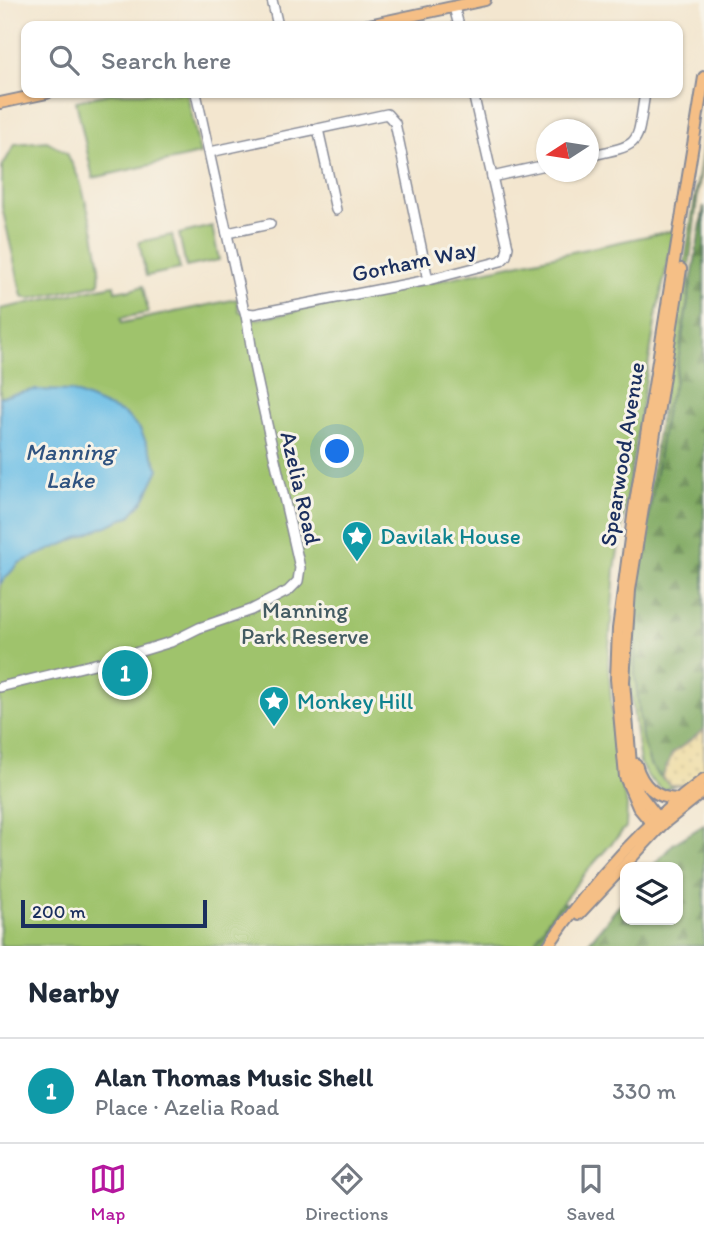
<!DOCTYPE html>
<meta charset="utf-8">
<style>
body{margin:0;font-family:Itim,sans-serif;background:#f2f2f3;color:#1f2937}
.controls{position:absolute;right:21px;bottom:21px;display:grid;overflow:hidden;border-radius:14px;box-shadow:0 2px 5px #0004}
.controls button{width:63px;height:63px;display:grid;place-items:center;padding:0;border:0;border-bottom:2px solid #e0e1e3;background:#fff;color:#1f2937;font:35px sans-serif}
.compass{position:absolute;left:536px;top:119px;width:63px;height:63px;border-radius:50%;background:#fff;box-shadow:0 2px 5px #0004;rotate:258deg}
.scale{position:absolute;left:21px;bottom:18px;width:186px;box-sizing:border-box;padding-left:7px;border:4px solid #1b2f5e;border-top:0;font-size:19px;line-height:24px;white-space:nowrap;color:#1b2f5e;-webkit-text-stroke:5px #f7f3e8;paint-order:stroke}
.you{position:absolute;left:338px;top:452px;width:24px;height:24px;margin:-18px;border:5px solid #fff;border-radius:50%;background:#1a73e8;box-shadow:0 0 0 10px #1a73e833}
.badge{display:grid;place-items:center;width:46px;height:46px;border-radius:50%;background:#b5179e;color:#fff;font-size:23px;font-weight:700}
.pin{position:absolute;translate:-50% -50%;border:4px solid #fff;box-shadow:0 2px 7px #0006}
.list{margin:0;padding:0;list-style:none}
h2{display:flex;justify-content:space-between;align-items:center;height:91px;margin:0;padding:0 28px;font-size:30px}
h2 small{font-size:23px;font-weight:400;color:#747a83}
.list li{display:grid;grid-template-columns:46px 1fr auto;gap:21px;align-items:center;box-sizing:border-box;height:105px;padding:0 28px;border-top:2px solid #e0e1e3}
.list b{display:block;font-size:26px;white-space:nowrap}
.list p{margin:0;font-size:23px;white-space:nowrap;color:#747a83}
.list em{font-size:23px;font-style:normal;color:#747a83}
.icon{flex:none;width:38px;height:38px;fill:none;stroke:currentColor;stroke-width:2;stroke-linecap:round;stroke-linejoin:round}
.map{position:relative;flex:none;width:704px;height:946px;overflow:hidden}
.search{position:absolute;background:#fff;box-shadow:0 2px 5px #0004;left:21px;right:21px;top:21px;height:77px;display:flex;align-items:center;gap:18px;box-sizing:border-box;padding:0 24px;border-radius:14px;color:#747a83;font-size:26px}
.sheet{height:196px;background:#fff}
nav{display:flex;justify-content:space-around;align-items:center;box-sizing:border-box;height:98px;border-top:2px solid #e0e1e3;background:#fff;font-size:19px;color:#747a83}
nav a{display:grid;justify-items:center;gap:4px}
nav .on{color:#b5179e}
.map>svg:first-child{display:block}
</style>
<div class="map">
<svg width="704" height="946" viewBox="0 0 704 946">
<defs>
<pattern id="grass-tufts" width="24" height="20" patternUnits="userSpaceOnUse" patternTransform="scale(1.75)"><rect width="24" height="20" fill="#9fc36c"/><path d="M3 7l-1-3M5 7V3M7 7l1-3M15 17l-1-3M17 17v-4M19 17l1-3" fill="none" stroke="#819f5c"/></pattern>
<pattern id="forest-firs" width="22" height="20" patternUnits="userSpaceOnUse" patternTransform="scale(1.75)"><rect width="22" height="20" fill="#7fa960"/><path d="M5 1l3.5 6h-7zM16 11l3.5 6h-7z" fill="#678a52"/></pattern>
<pattern id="sand-dots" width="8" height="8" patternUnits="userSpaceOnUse" patternTransform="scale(1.75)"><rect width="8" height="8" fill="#eeda9e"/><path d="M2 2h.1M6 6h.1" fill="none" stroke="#ccbb8a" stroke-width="1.8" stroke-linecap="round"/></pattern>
</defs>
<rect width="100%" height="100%" fill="#f7f3e8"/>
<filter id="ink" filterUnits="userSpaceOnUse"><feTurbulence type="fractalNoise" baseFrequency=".0143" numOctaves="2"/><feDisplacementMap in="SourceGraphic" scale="14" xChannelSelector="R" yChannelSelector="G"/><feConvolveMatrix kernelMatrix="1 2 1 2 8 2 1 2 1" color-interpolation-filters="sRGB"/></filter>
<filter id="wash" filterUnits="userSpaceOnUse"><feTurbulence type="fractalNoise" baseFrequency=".00686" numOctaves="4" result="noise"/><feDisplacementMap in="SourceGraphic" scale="28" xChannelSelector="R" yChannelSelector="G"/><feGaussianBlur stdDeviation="1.57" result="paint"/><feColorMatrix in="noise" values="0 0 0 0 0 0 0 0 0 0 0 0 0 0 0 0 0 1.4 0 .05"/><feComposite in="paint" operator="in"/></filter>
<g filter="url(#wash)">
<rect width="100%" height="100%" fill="#f3e6cf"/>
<polygon fill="url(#grass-tufts)" stroke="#5d7965" stroke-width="2" points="704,142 689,267 689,291 674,385 666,408 634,610 635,674 642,738 656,773 673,786 663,790 649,778 640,764 628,670 638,560"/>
<g fill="url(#forest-firs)" stroke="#4d6c5f" stroke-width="2">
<polygon points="704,206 704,730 672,754 662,778 650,765 642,738 635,674 634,610 666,408 674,385"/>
<polygon points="704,825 704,946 586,946 625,898 625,920 678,920 678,867 652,867 673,844"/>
<polygon points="562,903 568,904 539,946 528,946"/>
</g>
<polygon fill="url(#sand-dots)" stroke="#84847e" stroke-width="2" points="704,730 704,774 689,785 670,785 662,778 672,754"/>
<g fill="#9fc36c" stroke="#5d7965" stroke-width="2">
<polygon points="112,93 187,93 200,154 93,178 76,101"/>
<polygon points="47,141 67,153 80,181 94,232 100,267 99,284 29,299 22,296 2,207 2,167 15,144"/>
<polygon points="212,226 219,260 186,267 179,234"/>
<polygon points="675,230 657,311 615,569 608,662 617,770 627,805 626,827 587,871 548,920 532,946 0,946 0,309 114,285 115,291 126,289 127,291 143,286 148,313 121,318 122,323 237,299 239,311 258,319"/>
<polygon points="172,235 180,269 146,276 139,242"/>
</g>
<polygon fill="#6abee6" stroke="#4276a2" stroke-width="2" points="34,390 71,391 125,414 140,429 159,469 144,500 130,516 19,563 0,584 0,397"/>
</g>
<g filter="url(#ink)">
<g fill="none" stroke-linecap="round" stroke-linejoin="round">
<g stroke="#878a96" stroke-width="12">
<g id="minor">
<polyline points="272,0 278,26"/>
<polyline points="454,7 459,26"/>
<polyline points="318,129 336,210"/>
<polyline points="210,152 387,114 395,123 428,280"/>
<path d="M588 156C644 144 636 147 645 93"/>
<polyline points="492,177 546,165"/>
<polyline points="227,233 270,224"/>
<polyline points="247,313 254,314 428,280 501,261 506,256 508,247 473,93"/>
<path d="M0 687 115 659 171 642 199 628 251 610 288 591 298 581 300 568C285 500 268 433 254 365 252 355 247 312 243 307L196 93"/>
</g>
</g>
<g stroke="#878a96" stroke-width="14">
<g id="major">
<polyline points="364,26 485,0"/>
<polyline points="0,103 47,93"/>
<path d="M636 764C642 785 655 798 677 799"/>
<polyline points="663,824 639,793 632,776 624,682 630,590 681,269"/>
<polyline points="657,830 638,807 625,777 616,679 618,629 634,509 704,77"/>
<polyline points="579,914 663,824 704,791"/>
<path d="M548 946C592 882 642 826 704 779"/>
</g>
</g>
<use href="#minor" stroke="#fff" stroke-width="9"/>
<use href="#major" stroke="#f5bf86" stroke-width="10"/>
</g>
</g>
<defs>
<g id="sight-pin" transform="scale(1.575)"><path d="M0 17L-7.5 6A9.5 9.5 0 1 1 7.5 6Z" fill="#0f9aa8" stroke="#f7f3e8"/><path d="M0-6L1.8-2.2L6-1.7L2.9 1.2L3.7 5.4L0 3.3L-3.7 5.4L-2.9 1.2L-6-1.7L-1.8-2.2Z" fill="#fff"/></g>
</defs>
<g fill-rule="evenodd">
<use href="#sight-pin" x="357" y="536"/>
<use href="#sight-pin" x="274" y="701"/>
</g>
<g text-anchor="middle" stroke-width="6" stroke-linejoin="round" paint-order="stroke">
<g font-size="23" fill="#1b2f5e" stroke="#f7f3e8">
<text transform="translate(414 261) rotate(-12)" y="8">Gorham Way</text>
<text transform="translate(622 454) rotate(-81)" y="8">Spearwood Avenue</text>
<text transform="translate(301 488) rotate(77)" y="8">Azelia Road</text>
</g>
<g font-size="23" fill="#0d838f" stroke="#f7f3e8" text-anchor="start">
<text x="380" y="544">Davilak House</text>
<text x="297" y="709">Monkey Hill</text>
</g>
<g font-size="23" fill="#435b62" stroke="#f7f3e8">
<text x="305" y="618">Manning<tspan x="305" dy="26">Park Reserve</tspan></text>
</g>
<g font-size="24" font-style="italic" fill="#2f5380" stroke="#f7f3e8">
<text x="70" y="460">Manning<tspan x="70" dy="28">Lake</tspan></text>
</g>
</g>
</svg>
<div class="controls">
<button><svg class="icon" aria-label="layers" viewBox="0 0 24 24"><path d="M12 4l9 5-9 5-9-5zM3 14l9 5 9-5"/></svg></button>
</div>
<svg class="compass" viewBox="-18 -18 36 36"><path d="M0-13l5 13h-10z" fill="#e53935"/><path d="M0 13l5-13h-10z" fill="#747a83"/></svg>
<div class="scale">200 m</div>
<div class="you"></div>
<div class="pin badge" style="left:125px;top:673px;background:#0f9aa8">1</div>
<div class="search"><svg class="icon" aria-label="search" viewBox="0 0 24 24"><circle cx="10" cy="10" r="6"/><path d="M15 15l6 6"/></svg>Search here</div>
</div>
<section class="sheet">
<h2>Nearby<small></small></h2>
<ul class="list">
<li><span class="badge" style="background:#0f9aa8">1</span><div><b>Alan Thomas Music Shell</b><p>Place · Azelia Road</p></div><em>330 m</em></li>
</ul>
</section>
<nav>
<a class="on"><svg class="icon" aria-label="map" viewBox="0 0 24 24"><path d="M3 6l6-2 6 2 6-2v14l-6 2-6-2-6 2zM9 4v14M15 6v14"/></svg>Map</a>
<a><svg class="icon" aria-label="directions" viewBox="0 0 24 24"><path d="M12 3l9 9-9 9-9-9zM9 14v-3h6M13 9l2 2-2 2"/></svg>Directions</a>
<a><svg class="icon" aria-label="saved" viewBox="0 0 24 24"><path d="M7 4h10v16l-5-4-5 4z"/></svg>Saved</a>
</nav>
